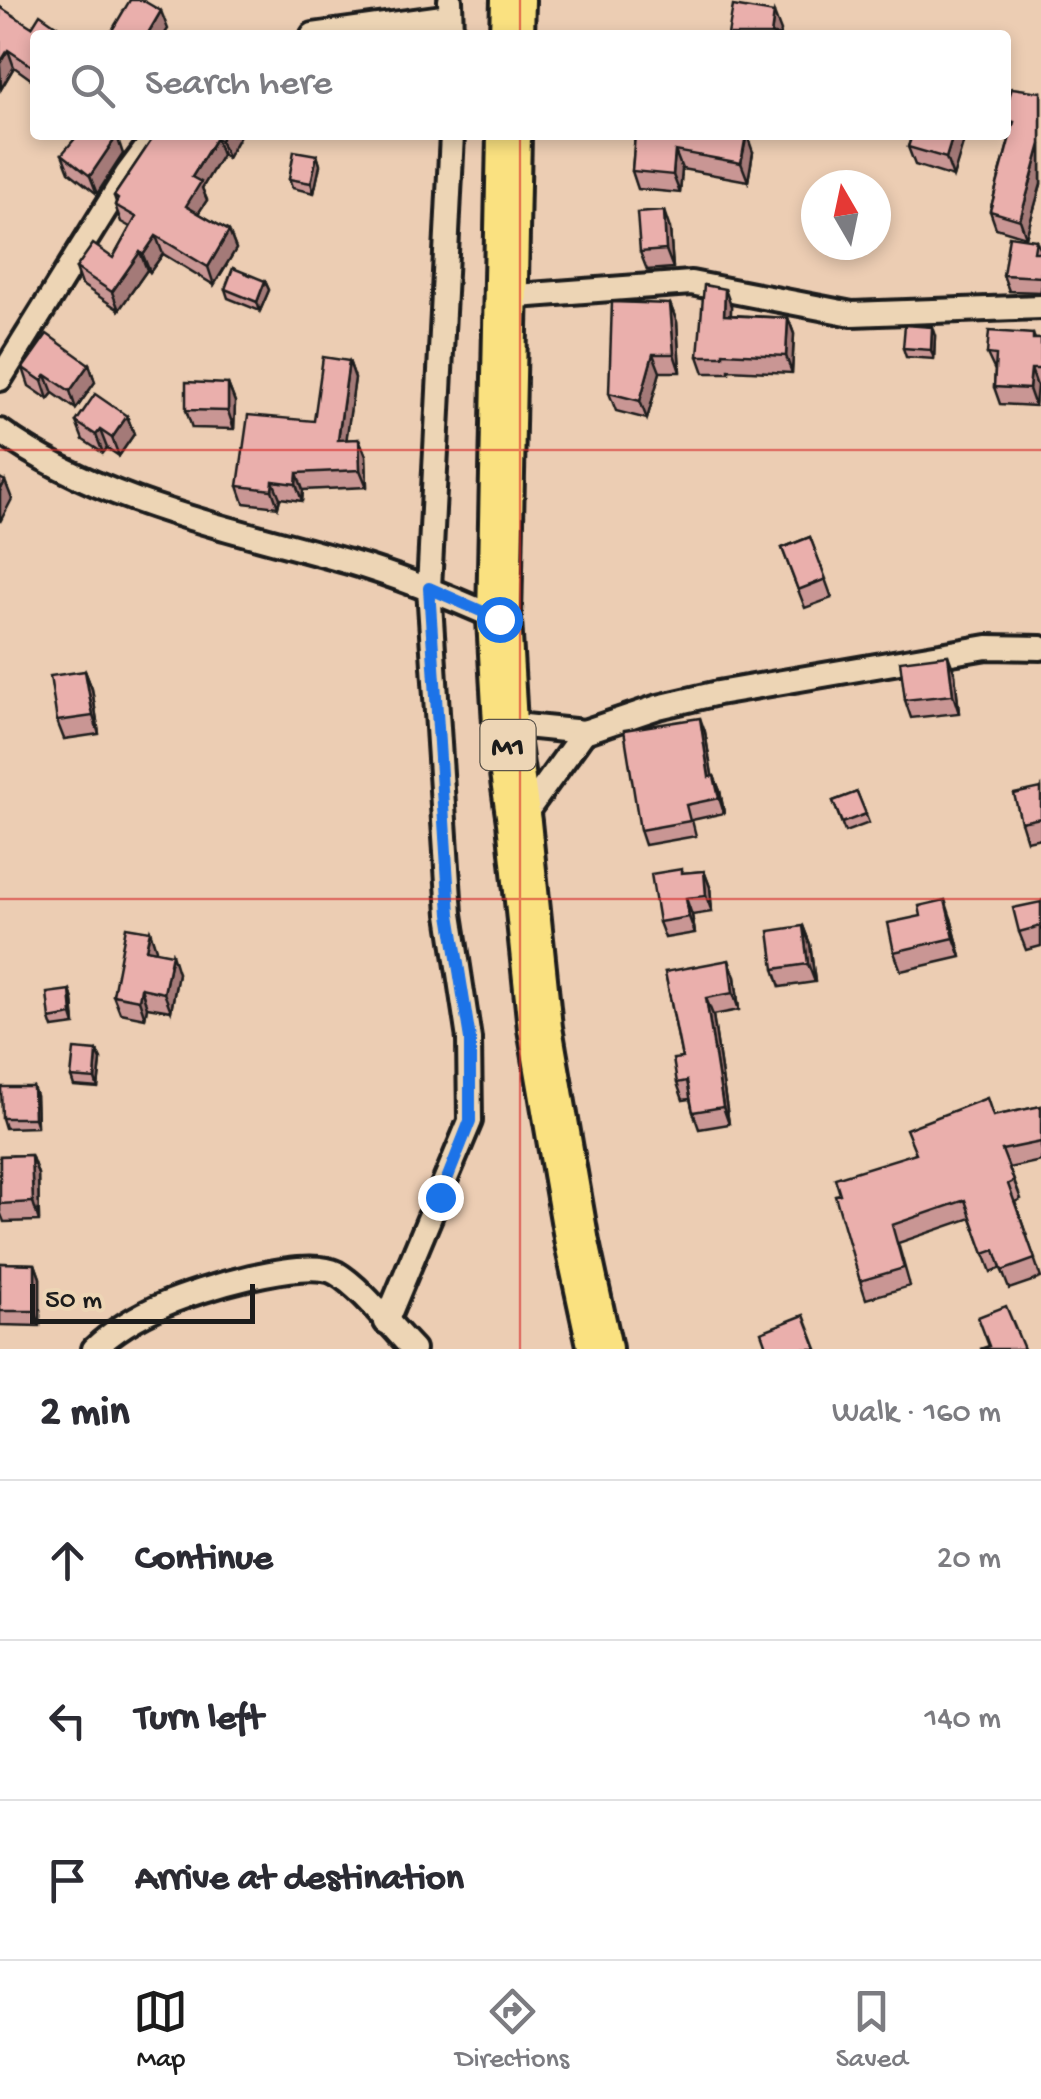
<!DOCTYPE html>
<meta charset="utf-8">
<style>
body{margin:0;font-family:"Gochi Hand",sans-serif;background:#f2f2f3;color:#2b2b33}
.compass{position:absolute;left:801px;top:170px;width:90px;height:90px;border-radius:50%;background:#fff;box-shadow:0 5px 15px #0003;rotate:351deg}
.scale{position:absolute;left:30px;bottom:25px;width:225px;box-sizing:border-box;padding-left:10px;border:5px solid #1c1c1c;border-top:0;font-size:28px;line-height:35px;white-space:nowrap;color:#1c1c1c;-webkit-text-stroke:8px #edd5b5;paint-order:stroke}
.stop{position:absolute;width:30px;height:30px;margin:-22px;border:8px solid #1a73e8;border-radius:50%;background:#fff}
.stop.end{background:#1a73e8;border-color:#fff;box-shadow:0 2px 10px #0008}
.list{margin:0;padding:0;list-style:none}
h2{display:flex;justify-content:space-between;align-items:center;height:130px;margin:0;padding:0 40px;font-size:42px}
h2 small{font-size:32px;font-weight:400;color:#7c7c81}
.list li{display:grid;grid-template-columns:65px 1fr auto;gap:30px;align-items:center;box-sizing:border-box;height:160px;padding:0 40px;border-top:2px solid #e1e1e2}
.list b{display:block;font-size:38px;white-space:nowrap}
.list em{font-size:32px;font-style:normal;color:#7c7c81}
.icon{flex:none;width:55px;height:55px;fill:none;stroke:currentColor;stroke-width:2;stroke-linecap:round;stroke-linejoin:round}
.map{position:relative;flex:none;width:1041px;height:1349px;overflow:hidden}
.search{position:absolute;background:#fff;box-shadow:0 5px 15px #0003;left:30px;right:30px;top:30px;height:110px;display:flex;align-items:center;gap:25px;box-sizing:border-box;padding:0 35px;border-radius:10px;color:#7c7c81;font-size:38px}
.sheet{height:610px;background:#fff}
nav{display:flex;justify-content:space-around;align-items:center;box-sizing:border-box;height:140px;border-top:2px solid #e1e1e2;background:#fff;font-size:28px;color:#7c7c81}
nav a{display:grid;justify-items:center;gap:5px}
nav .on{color:#1c1c1c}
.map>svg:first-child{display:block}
</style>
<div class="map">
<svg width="1041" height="1349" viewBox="0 0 1041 1349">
<rect width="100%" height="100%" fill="#eccdb3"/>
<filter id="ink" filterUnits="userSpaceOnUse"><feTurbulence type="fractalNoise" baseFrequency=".01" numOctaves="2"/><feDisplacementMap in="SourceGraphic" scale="20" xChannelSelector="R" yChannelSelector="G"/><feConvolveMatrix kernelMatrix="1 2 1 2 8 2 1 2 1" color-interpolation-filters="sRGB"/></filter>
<g filter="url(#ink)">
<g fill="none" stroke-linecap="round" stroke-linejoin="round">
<g stroke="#1c1c1c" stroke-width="30">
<g id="street">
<polyline points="450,0 451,35"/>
<polyline points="313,35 450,16"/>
<polyline points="504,297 691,283 852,314 1041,307"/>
<polyline points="0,379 127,174 156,135"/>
<path d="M0 431C99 503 234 529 349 562 401 577 450 597 499 619"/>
<polyline points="505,724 584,732 658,707 718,693 987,647 1041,648"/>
<polyline points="519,822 584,732"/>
<polyline points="386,1322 470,1121 469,1039 450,914 429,588 452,135"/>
<path d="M94 1349C114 1330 139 1315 165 1304 198 1290 305 1256 336 1273 362 1288 391 1327 413 1349"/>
</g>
</g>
<g stroke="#1c1c1c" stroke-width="50">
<g id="highway">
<polyline points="512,35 513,0"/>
<polyline points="509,135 499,619 505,724 519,822 540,1028 577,1243 600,1349"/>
</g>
</g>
<use href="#street" stroke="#edd5b5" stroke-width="22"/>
<use href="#highway" stroke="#fae180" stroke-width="42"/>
</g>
<g fill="#c99694" stroke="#1c1c1c" stroke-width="2.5">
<polygon points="0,7 35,35 35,82 14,67 1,89 0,88"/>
<polygon points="1041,92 1041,184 1026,237 996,228 990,211 1010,136 1006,128 1006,107"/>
<polygon points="155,135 240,135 227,158 222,155 202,188 207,200 198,213 229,231 236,249 214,285 163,254 150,272 147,270 119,310 82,285 76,268 113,258 130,227 121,222 115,205 116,202 114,196"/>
<polygon points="635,135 753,152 748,181 682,169 680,193 638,189 632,171"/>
<polygon points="912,135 964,135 953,177 915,165 908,147"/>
<polygon points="62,154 123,154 97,194 69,172"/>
<polygon points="317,155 320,165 314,193 292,188 289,179"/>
<polygon points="670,229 673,268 647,270 640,252"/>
<polygon points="1036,240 1041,252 1041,292 1009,291 1003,275"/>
<polygon points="265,281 269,290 260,311 228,298 225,289"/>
<polygon points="670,304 677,322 680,372 660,372 647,419 616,411 609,393"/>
<polygon points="731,306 731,315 788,318 794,334 792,373 729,370 729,373 704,373 698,356"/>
<polygon points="1033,334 1035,339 1041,339 1041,386 1037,386 1035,406 1000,404 994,387 995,371 987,354"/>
<polygon points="935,336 934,359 906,357 903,348"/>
<polygon points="349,361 355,378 346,440 359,439 366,456 367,487 303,490 302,501 280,498 278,507 244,503 238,486 314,421"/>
<polygon points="89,364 95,382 76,409 53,393 48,399 29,386 23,368"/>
<polygon points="228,384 235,402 234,429 192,428 186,410"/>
<polygon points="127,416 134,434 119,456 107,448 103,453 83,440 76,422"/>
<polygon points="810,537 832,598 805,608 782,548"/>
<polygon points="85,671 92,689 99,734 64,739 57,721"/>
<polygon points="955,674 959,713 911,718 905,700"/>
<polygon points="705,732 712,776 714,776 720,791 724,813 692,820 696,836 645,845 640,830"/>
<polygon points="1041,788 1041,838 1027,841 1021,822"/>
<polygon points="857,792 869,823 845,832 833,801"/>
<polygon points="704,871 710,887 712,912 692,915 695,933 665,938 659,922 683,873"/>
<polygon points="1041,902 1041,946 1026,950 1019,932"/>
<polygon points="921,916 951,918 961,957 901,971 894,952"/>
<polygon points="803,926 810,944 815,982 780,987 774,969"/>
<polygon points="150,931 156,951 178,973 171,1011 147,1007 145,1018 120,1013 113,995"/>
<polygon points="665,972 735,977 739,1010 713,1015 729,1124 699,1129 693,1112 690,1099 683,1100 677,1083 682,1058"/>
<polygon points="70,990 73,1000 75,1025 53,1028 50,1019"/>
<polygon points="97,1051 101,1060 98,1088 74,1086 71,1077"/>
<polygon points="33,1087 36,1096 37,1127 5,1128 2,1118"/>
<polygon points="1041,1106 1041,1161 1009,1168 1021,1199 1015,1202 1041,1278 1009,1289 1001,1268 991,1272 971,1218 898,1243 910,1286 866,1299 860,1281 840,1194 915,1153 993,1116"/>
<polygon points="31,1155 38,1174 39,1221 4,1222 0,1212 0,1156"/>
<polygon points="0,1263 35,1264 40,1278 40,1326 0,1325"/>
</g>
<g fill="#a47a78" stroke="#1c1c1c" stroke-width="2.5">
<polygon points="161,11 168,29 164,35 147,35"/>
<polygon points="774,13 781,31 780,35 771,35"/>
<polygon points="8,50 14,67 1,89 0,63"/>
<polygon points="224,135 240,135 227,158 220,140"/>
<polygon points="747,135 753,152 748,181 741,163"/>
<polygon points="953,135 964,135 965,137 953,177 946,158"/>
<polygon points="117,136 123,154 97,194 90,176"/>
<polygon points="216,138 222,155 202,188 207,200 192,223 186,206 192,177"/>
<polygon points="1041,144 1041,184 1026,237 1020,220"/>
<polygon points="675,151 682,169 680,193 673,175"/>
<polygon points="317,155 320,165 314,193 311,183"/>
<polygon points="664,211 670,229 673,268 666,250"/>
<polygon points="229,231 236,249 214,285 208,267"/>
<polygon points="156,236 163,254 150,272 143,255"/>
<polygon points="140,252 147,270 119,310 112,292"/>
<polygon points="265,281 269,290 260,311 257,302"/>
<polygon points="725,289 731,306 730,332 724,315"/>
<polygon points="670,304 677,322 680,372 674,354"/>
<polygon points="788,318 794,334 792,373 786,356"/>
<polygon points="932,327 935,336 934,359 931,350"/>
<polygon points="653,354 660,372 647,419 640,401"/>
<polygon points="349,361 355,378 344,457 338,440"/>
<polygon points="89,364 95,382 76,409 70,391"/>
<polygon points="1031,369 1037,386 1035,406 1029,389"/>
<polygon points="46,375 53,393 48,399 42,381"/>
<polygon points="228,384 235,402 234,429 228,411"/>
<polygon points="127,416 134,434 119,456 112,438"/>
<polygon points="100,430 107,448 103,453 96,435"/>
<polygon points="359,439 366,456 367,487 360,470"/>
<polygon points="297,473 303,490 302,501 296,484"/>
<polygon points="5,481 12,499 0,522 0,491"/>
<polygon points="273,481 280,498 278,507 272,490"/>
<polygon points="948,655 955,674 959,713 953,695"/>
<polygon points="85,671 92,689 99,734 93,716"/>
<polygon points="700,718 705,732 715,792 709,777"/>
<polygon points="714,776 720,791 724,813 719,798"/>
<polygon points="704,871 710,887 712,912 706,896"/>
<polygon points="686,898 692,915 695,933 689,917"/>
<polygon points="945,900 951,918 961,957 954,938"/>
<polygon points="803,926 810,944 815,982 808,964"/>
<polygon points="150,931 156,949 153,968 146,949"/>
<polygon points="172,954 178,973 171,1011 164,993"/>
<polygon points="729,960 735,977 739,1010 733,993"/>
<polygon points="141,988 147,1007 145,1018 139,1000"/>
<polygon points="70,990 73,1000 75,1025 72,1015"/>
<polygon points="706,998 713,1015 729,1124 723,1107"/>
<polygon points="97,1051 101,1060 98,1088 95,1079"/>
<polygon points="33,1087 36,1096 37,1127 34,1118"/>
<polygon points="31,1155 38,1174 39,1221 33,1202"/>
<polygon points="35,1264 40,1278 40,1326 35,1311"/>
</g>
<g fill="#eaafac" stroke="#1c1c1c" stroke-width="2.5">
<polygon points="130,0 142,0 161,11 147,35 115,35 111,32"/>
<polygon points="733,6 774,13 771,35 728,35"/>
<polygon points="0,7 32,27 40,14 70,35 35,35 35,68 8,50 0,63"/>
<polygon points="1012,88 1041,92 1041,144 1020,220 990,211 1014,122 1006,120 1006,107"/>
<polygon points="78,135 117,136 90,176 62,154"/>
<polygon points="155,135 224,135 220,140 216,138 192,177 201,182 186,206 229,231 208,267 156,236 143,255 140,252 112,292 76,268 93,244 113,258 136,217 115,205 118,199 114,196"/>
<polygon points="635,135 746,135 741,163 675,151 673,175 632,171"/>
<polygon points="912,135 953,135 946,158 908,147"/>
<polygon points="294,151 317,155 311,183 289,179"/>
<polygon points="664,211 666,250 640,252 637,213"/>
<polygon points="1009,236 1036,240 1034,252 1041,252 1041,277 1003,275"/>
<polygon points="233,268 265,281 257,302 225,289"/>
<polygon points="704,285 725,289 724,315 788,318 786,356 723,353 723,356 698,356"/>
<polygon points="612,302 670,304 674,354 653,354 640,401 609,393"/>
<polygon points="905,325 932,327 931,350 903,348"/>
<polygon points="989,331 1033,334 1033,339 1041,339 1041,369 1031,369 1029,389 994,387 996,355 987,354"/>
<polygon points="47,334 89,364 70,391 46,375 42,381 23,368"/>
<polygon points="323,357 349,361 338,440 359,439 360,470 297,473 296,484 273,481 272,490 238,486 248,415 314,421"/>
<polygon points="186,382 228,384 228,411 186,410"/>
<polygon points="95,394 127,416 112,438 100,430 96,435 76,422"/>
<polygon points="0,478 5,481 0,491"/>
<polygon points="810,537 826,579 798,590 782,548"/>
<polygon points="948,655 953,695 905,700 900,661"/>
<polygon points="85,671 93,716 57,721 50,676"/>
<polygon points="700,718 709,777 714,776 719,798 686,805 690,821 640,830 624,730"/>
<polygon points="1041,788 1041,818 1021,822 1014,794"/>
<polygon points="857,792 866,814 842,823 833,801"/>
<polygon points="682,869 682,873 704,871 706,896 686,898 689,917 659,922 651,874"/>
<polygon points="945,900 954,938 894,952 888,923 921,916 919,906"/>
<polygon points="1041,902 1041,926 1019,932 1013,908"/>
<polygon points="803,926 808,964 774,969 769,931"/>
<polygon points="126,927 150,931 146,949 172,954 164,993 141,988 139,1000 113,995"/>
<polygon points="729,960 733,993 706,998 723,1107 693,1112 687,1081 677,1083 673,1059 682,1058 665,972"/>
<polygon points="70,990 72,1015 50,1019 47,993"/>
<polygon points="74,1049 97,1051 95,1079 71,1077"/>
<polygon points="1,1087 33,1087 34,1118 2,1118"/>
<polygon points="987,1098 993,1116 1041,1106 1041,1142 1002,1150 1014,1181 1008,1184 1035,1259 1002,1271 995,1250 984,1254 965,1200 892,1225 904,1268 860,1281 835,1195 840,1194 835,1178 916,1153 906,1129"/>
<polygon points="31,1155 33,1202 0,1204 0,1156"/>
<polygon points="0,1263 35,1264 35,1311 0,1311"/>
<polygon points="1006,1306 1024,1349 980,1349 989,1346 978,1317"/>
<polygon points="804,1315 817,1349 767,1349 761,1332"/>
</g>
</g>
<g fill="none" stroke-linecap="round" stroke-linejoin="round" filter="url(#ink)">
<polyline stroke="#1a73e8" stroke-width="12" points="440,1197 470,1121 470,1039 450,914 429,588 499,619"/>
</g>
<path fill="none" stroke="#d62828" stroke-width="2.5" stroke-opacity="0.55" d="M520 0V35M520 135V1349M0 450H1041M0 899H1041"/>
<g text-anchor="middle" stroke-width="10" stroke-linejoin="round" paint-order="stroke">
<rect fill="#edd5b5" stroke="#5b544a" stroke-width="2.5" x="480.5" y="720" width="55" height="50" rx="8"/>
<g font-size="30" font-weight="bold" fill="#1c1c1c">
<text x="508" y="755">M1</text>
</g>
</g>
</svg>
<svg class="compass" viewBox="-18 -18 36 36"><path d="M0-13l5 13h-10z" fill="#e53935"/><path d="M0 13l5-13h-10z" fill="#7c7c81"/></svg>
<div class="scale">50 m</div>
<div class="stop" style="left:499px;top:619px"></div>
<div class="stop end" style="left:440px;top:1197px"></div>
<div class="search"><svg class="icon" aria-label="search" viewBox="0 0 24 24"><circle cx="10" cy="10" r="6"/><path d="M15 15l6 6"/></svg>Search here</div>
</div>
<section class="sheet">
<h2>2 min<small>Walk · 160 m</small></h2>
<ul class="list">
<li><svg class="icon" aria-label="ahead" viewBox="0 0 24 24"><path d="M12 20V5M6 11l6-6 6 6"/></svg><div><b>Continue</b></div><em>20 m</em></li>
<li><svg class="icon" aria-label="left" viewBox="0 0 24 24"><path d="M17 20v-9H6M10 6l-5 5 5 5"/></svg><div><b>Turn left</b></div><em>140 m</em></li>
<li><svg class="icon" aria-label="arrive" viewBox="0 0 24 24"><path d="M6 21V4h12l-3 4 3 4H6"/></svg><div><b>Arrive at destination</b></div></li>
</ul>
</section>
<nav>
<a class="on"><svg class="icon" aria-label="map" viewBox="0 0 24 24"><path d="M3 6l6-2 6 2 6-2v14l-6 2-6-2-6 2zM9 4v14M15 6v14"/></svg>Map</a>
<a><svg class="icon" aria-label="directions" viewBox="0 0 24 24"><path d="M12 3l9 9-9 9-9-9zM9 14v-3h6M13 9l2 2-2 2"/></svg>Directions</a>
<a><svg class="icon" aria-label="saved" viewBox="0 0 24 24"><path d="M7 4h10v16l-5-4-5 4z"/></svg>Saved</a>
</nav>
